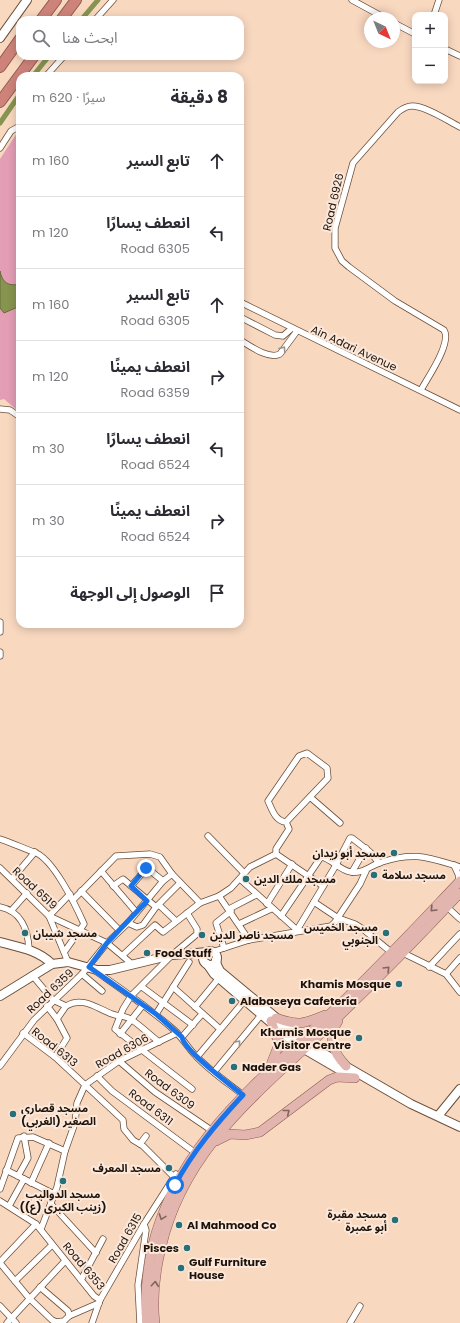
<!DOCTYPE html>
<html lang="ar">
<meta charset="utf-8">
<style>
body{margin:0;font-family:Poppins,"Noto Sans Arabic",sans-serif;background:#f2f2f3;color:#2b2b33;direction:rtl}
.controls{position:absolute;right:12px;top:12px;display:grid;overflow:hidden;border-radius:8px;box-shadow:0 2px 10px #0003}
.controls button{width:36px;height:36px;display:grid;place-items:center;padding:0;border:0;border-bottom:1px solid #e1e1e2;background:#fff;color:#2b2b33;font:20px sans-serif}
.compass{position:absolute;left:364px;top:12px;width:36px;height:36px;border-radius:50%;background:#fff;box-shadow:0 2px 10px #0003;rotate:137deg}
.stop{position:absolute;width:12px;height:12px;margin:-9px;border:3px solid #1a73e8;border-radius:50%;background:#fff}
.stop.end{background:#1a73e8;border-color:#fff;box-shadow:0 1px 4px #0008}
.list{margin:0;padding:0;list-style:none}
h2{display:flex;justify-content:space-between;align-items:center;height:52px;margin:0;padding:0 16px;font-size:17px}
h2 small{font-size:13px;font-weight:400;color:#7c7c81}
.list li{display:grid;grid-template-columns:26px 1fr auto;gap:12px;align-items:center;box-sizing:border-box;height:72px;padding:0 16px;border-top:1px solid #e1e1e2}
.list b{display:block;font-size:15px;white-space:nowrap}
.list p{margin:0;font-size:13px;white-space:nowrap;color:#7c7c81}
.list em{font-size:13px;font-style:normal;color:#7c7c81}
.icon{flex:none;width:22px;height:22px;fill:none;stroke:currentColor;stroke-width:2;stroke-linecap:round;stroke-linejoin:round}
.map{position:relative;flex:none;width:460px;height:1323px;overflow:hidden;direction:ltr}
.search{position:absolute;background:#fff;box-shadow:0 2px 10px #0003;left:16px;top:16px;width:228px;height:44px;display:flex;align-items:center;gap:10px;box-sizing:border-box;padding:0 14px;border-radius:12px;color:#7c7c81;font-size:15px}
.panel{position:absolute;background:#fff;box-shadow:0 2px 10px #0003;left:16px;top:72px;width:228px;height:556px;border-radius:12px;direction:rtl}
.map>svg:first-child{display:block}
</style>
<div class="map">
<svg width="460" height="1323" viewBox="0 0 460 1323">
<rect width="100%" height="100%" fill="#f9d8c0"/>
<polygon fill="#e39eb5" points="17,133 20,134 20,411 18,411 4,399 0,400 0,159"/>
<path fill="#87944f" stroke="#686d3a" d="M0 271C2 282 8 287 20 284V306L4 313 0 308Z"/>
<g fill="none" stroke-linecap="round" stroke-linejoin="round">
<g stroke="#87944f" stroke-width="5">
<polyline points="81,20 98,0"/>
<polyline points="33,76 49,56"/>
<polyline points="0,123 20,94"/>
</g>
<g stroke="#6c503b" stroke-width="7">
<g id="street">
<polyline points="352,0 385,18"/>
<polyline points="434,15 439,0"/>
<polyline points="95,20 113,0"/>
<polyline points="394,23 415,34"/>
<polyline points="445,49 460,56"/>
<polyline points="46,76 64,56"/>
<polyline points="0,148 11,131 20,126"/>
<polyline points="240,302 460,410"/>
<polyline points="240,317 275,335 283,336 291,329"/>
<path d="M240 340C250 346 269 360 280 354L297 331"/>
<path d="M421 390C428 377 452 343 444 330L395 301 349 267 342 261 335 248V228L353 163 398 112C402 109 407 106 412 106 426 106 448 121 460 127"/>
<polyline points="0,409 10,410 20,417"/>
<polyline points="0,622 0,632"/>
<polyline points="0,652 0,656"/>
<polyline points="310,797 340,823"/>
<polyline points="208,836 244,873"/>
<path d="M0 839C12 843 23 848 34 852 53 858 76 906 84 924L65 951"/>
<path d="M276 854V849L289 829 286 822 328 778 327 768 307 753 299 756 268 801C272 809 275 821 286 822"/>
<polyline points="276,854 323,886"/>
<polyline points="454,865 459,876 458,883"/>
<polyline points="0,868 49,916 107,943 132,964"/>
<polyline points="101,871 136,912"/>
<polyline points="352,872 366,848"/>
<polyline points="12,879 35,852"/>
<polyline points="240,879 297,930 336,865 350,838 352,838 370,852 379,863"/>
<polyline points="113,886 123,879 156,907"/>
<polyline points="131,886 147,868 163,881"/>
<polyline points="81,891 119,930"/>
<polyline points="219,896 249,940"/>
<polyline points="73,900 116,856 150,854 160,857 172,874 200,903"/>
<polyline points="314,902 338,918 355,924 363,929 391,952"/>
<polyline points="267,904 292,864"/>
<polyline points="159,905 176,921"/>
<path d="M0 907C21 911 28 930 29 949"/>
<polyline points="447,907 460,919"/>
<polyline points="229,909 256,895"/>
<polyline points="11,911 27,893"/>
<polyline points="187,913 197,929 197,934 172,955 131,996 123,1009 115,1029 192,1089"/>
<polyline points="49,916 68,962"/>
<polyline points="49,916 70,894"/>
<path d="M281 916 321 857C331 858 340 871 351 872 363 874 371 865 382 862 415 851 429 858 460 867"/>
<polyline points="128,923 137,927 143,925 156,907 180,883"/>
<polyline points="239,924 271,909"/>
<polyline points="224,948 216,923 231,911"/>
<polyline points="212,952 249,940 331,926 335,922 360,884 366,871"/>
<polyline points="403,953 446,974 460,992"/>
<polyline points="123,955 155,925 163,932 200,903 219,896 231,888 250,867 276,854"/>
<polyline points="429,967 460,934"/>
<path d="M94 970C121 989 148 1007 173 1029 182 1037 187 1047 196 1056 210 1071 228 1083 243 1095"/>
<polyline points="82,974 102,991"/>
<polyline points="446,974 460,958"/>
<path d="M32 975 53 1000 66 1006C83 996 96 1008 112 1014 120 1017 125 1015 132 1020 142 1027 150 1035 159 1042"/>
<polyline points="142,987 193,1025"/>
<polyline points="173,987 220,1029"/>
<polyline points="47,1006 57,1019 67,1038 55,1057"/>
<polyline points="195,1007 219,978"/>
<polyline points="156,1014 189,962"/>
<polyline points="57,1019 66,1006"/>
<polyline points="23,1033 55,1057 123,1120 124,1129 133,1140 143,1146 173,1176"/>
<polyline points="120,1034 143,1005"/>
<polyline points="182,1037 202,1014"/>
<polyline points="197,1057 245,1000"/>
<polyline points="119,1061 155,1092 211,1130"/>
<polyline points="0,1066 34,1020 82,974 107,943 128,923 163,881 172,874"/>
<polyline points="214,1072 262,1014"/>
<polyline points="97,1076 112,1091 194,1152"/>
<polyline points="140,1144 146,1136"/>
<polyline points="6,1170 54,1194"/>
<polyline points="18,1176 28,1158 24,1136"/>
<polyline points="31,1183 49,1143"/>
<polyline points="0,1189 18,1138 33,1137 65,1151"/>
<polyline points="0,1201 36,1224 94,1296 100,1300"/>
<polyline points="51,1204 96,1253"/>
<polyline points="9,1206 24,1179"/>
<polyline points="41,1229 57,1187 65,1151 75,1123 77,1103 85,1085 119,1061 177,1033"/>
<polyline points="0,1262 36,1224"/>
<polyline points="0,1263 29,1298 52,1320 56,1322 64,1321 69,1316 68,1311 40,1287"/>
<polyline points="81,1280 103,1239"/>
<polyline points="15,1281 52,1245"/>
<polyline points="0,1306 16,1323"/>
<polyline points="69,1316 99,1303"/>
<polyline points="7,1323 65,1261"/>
<polyline points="92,1323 100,1300 144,1224 176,1174"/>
<polyline points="140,1323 138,1285 146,1230 144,1224"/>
<polyline points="350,1323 360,1306"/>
</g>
</g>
<g stroke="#6c503b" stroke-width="10">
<g id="secondary">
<polyline points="0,38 27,0"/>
<path d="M0 942C19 947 38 950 52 964"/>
<circle cx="210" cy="958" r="7"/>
<polyline points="216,960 217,965 220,971 309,1045 411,1104 460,1127"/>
<polyline points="207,964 214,974 297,1045 352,1077"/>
<polyline points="0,996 52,964 68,962 97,970 110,970 172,955 208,952"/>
<polyline points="438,1116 460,1089"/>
</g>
</g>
<g stroke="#905c53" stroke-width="10">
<g id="primary">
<path d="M276 1018C299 1026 303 1024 325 1015"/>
<path d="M338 1021C327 1038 333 1052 346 1066"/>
<polyline points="270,1067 279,1044 271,1021"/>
<polyline points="216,1141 230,1134 245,1135 260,1132 329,1080 337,1077 355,1078"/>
<path d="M147 1323C144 1298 147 1272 152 1248 177 1142 261 1080 336 1008 379 967 419 924 460 881"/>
<path d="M155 1323C152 1298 155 1273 161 1248 184 1147 262 1090 333 1022 377 980 419 937 460 893"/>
</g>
</g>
<g stroke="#905c53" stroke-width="12">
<g id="highway">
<polyline points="41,20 56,0"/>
<polyline points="61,20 76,0"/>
<polyline points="0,67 20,39"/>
<polyline points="0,102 34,56"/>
</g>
</g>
<use href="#street" stroke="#fff" stroke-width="5.5"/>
<use href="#secondary" stroke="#fff" stroke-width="8"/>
<use href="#primary" stroke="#e2b5af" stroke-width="9"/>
<use href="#highway" stroke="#ce837a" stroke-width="10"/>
</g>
<defs><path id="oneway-chevron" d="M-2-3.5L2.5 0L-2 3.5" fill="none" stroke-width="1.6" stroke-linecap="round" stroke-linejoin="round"/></defs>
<g stroke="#9a9591">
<use href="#oneway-chevron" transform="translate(283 349) rotate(-55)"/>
<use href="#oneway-chevron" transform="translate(238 1043) rotate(-50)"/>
</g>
<g stroke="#80645c">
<use href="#oneway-chevron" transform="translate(433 909) rotate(134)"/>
<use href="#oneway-chevron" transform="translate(387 969) rotate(-45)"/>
<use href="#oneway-chevron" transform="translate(287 1112) rotate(-39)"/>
<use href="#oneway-chevron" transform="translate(162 1217) rotate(110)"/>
<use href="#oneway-chevron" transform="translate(155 1284) rotate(-85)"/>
</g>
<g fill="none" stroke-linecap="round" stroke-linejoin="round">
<path stroke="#1a73e8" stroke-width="5" d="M146 868 131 886 147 901 107 943 89 967 156 1014 182 1037C184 1051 231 1085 243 1095 217 1123 193 1151 175 1185"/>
</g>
<g fill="#27707a" stroke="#fce8da" stroke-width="1.5">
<circle cx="394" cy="853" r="4"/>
<circle cx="374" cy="875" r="4"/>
<circle cx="246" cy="879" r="4"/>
<circle cx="25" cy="933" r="4"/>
<circle cx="386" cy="933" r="4"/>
<circle cx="202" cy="935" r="4"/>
<circle cx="147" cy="953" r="4"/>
<circle cx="399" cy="984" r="4"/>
<circle cx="232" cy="1001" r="4"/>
<circle cx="359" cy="1038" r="4"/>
<circle cx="234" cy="1067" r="4"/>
<circle cx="13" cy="1114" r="4"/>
<circle cx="169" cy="1168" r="4"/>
<circle cx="63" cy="1181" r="4"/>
<circle cx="395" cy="1220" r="4"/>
<circle cx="179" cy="1225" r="4"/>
<circle cx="187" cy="1248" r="4"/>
<circle cx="181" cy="1268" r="4"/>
</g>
<g text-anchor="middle" stroke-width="4" stroke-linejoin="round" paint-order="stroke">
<g font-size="11" fill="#1e130a" stroke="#fce8da">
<text transform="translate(333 202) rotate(-77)" y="4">Road 6926</text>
<text transform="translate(354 348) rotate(25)" y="4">Ain Adari Avenue</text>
<text transform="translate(35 888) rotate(43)" y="4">Road 6519</text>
<text transform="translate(50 991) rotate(-43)" y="4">Road 6359</text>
<text transform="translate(55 1047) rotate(39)" y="4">Road 6313</text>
<text transform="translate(122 1051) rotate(-29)" y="4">Road 6306</text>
<text transform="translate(170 1089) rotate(37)" y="4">Road 6309</text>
<text transform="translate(151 1107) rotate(37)" y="4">Road 6311</text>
<text transform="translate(125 1238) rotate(-60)" y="4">Road 6315</text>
<text transform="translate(84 1266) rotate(50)" y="4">Road 6353</text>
</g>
<g font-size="11" font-weight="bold" fill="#1e130a" stroke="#fce8da" text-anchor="start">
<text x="386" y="857" text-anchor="end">مسجد أبو زيدان</text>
<text x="382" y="879">مسجد سلامة</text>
<text x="254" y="883">مسجد ملك الدين</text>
<text x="378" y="931" text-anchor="end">مسجد الخميس<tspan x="378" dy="13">الجنوبي</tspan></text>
<text x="33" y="937">مسجد شيبان</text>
<text x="210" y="939">مسجد ناصر الدين</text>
<text x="155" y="957">Food Stuff</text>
<text x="391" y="988" text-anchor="end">Khamis Mosque</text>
<text x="240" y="1005">Alabaseya Cafetería</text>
<text x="351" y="1036" text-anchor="end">Khamis Mosque<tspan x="351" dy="13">Visitor Centre</tspan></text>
<text x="242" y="1071">Nader Gas</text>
<text x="21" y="1112">مسجد قصاري<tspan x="21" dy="13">الصغير (الغربي)</tspan></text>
<text x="161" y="1172" text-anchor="end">مسجد المعرف</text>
<text x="63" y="1198" text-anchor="middle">مسجد الدواليب<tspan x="63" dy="13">(زينب الكبرى (ع))</tspan></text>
<text x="387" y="1218" text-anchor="end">مسجد مقبرة<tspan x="387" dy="13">أبو عمبرة</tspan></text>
<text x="187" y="1229">Al Mahmood Co</text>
<text x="179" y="1252" text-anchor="end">Pisces</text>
<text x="189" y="1266">Gulf Furniture<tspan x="189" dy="13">House</tspan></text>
</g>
</g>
</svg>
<div class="controls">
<button>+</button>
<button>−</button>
</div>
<svg class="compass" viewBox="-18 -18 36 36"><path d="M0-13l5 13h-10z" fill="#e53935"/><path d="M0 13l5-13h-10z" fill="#7c7c81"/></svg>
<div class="stop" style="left:175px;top:1185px"></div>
<div class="stop end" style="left:146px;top:868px"></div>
<div class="search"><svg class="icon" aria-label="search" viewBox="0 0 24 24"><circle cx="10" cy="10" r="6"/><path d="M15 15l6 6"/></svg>ابحث هنا</div>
<section class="panel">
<h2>8 دقيقة<small>سيرًا · 620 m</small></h2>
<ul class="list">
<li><svg class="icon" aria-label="ahead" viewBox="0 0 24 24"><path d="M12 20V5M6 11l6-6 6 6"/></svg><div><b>تابع السير</b></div><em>160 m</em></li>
<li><svg class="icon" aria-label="left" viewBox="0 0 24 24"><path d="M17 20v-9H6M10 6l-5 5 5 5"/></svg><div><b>انعطف يسارًا</b><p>Road 6305</p></div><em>120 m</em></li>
<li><svg class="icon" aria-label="ahead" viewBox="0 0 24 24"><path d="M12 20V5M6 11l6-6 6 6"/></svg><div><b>تابع السير</b><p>Road 6305</p></div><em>160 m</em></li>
<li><svg class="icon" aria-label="right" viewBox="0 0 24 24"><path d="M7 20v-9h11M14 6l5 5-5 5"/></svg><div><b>انعطف يمينًا</b><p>Road 6359</p></div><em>120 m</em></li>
<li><svg class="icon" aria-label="left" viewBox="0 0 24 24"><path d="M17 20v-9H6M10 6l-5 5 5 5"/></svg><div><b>انعطف يسارًا</b><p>Road 6524</p></div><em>30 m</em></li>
<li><svg class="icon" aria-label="right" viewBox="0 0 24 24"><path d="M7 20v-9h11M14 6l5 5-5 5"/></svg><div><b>انعطف يمينًا</b><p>Road 6524</p></div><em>30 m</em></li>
<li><svg class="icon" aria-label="arrive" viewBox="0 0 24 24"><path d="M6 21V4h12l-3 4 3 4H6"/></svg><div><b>الوصول إلى الوجهة</b></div></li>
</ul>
</section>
</div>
